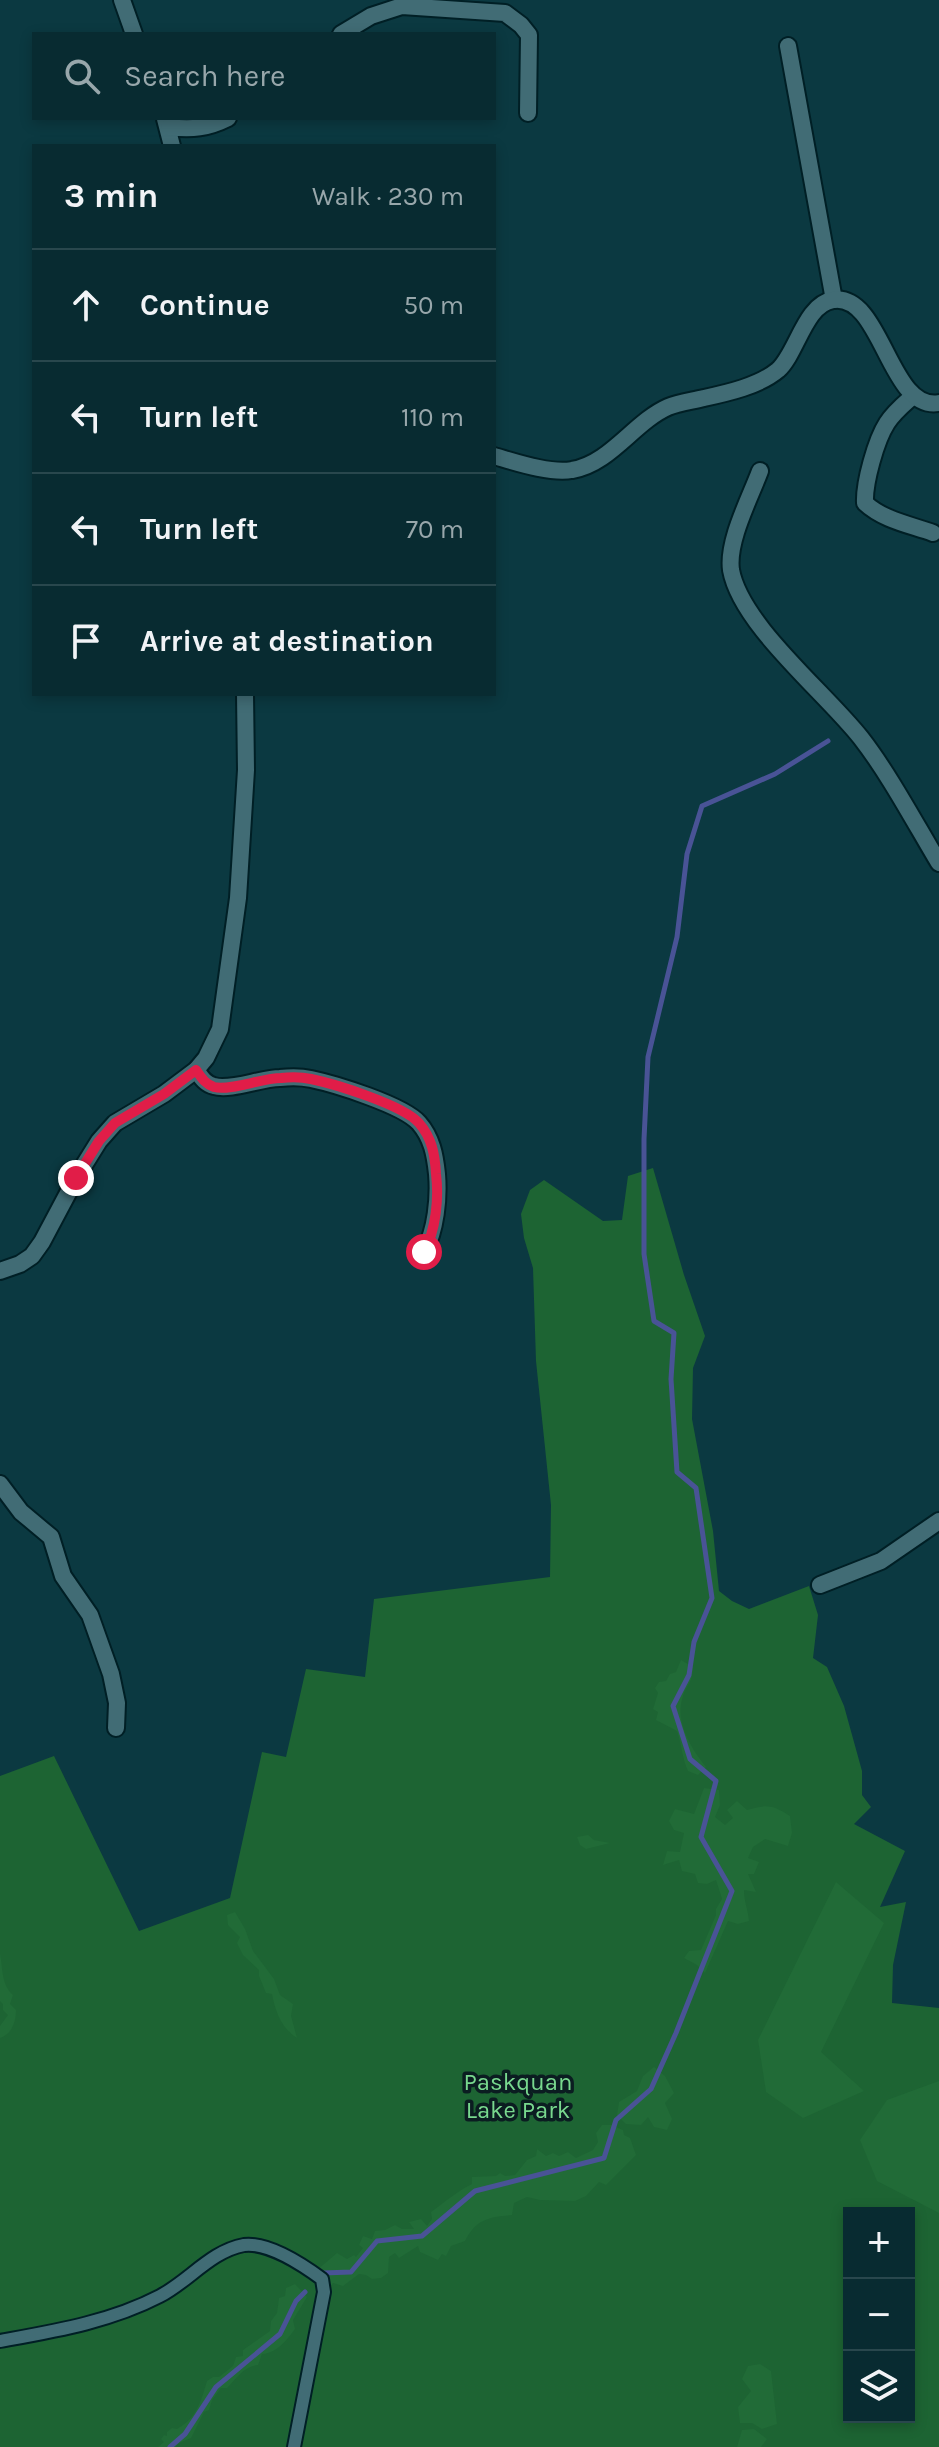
<!DOCTYPE html>
<meta charset="utf-8">
<style>
body{margin:0;font-family:Karla,sans-serif;background:#16373d;color:#f1f3f6}
.controls{position:absolute;right:24px;bottom:24px;display:grid;overflow:hidden;border-radius:0px;box-shadow:0 4px 12px #0003}
.controls button{width:72px;height:72px;display:grid;place-items:center;padding:0;border:0;border-bottom:2px solid #29474d;background:#082b31;color:#f1f3f6;font:40px sans-serif}
.stop{position:absolute;width:24px;height:24px;margin:-18px;border:6px solid #e11d48;border-radius:50%;background:#fff}
.stop.end{background:#e11d48;border-color:#fff;box-shadow:0 2px 8px #0008}
.list{margin:0;padding:0;list-style:none}
h2{display:flex;justify-content:space-between;align-items:center;height:104px;margin:0;padding:0 32px;font-size:34px}
h2 small{font-size:26px;font-weight:400;color:#98a7ab}
.list li{display:grid;grid-template-columns:52px 1fr auto;gap:24px;align-items:center;box-sizing:border-box;height:112px;padding:0 32px;border-top:2px solid #29474d}
.list b{display:block;font-size:30px;white-space:nowrap}
.list em{font-size:26px;font-style:normal;color:#98a7ab}
.icon{flex:none;width:44px;height:44px;fill:none;stroke:currentColor;stroke-width:2;stroke-linecap:round;stroke-linejoin:round}
.map{position:relative;flex:none;width:939px;height:2447px;overflow:hidden}
.search{position:absolute;background:#082b31;box-shadow:0 4px 12px #0003;left:32px;top:32px;width:464px;height:88px;display:flex;align-items:center;gap:20px;box-sizing:border-box;padding:0 28px;border-radius:0px;color:#98a7ab;font-size:30px}
.panel{position:absolute;background:#082b31;box-shadow:0 4px 12px #0003;left:32px;top:144px;width:464px;height:552px;border-radius:0px}
.map>svg:first-child{display:block}
</style>
<div class="map">
<svg width="939" height="2447" viewBox="0 0 939 2447">
<rect width="100%" height="100%" fill="#0b3941"/>
<path fill="#1d6433" fill-rule="evenodd" d="M653 1168 684 1275 705 1336 693 1368 692 1419 713 1531 719 1591 732 1601 749 1609 809 1586 818 1615 813 1658 827 1667 844 1706 862 1771V1795L871 1807 854 1824 905 1851 880 1907 906 1902 893 1965 892 2003 939 2008V2447H0V1776L54 1756 139 1931 230 1898 262 1752 286 1757 306 1669 365 1677 374 1599 550 1577 551 1505 536 1361 533 1268 524 1238 521 1214 530 1190 544 1180 603 1221 622 1220 628 1176ZM849 2213H909V2417H849Z"/>
<g fill="#216b37">
<path d="M681 1660 693 1667C692 1684 688 1682 683 1696 674 1721 691 1748 706 1767L698 1775 688 1771C682 1758 682 1745 677 1731L656 1720 658 1712 653 1709 658 1693 655 1688 659 1682 666 1681 670 1674 676 1672Z"/>
<path d="M704 1788 719 1790 720 1805 715 1817 725 1825 733 1818 727 1810 737 1801 747 1810C768 1804 772 1805 790 1816L792 1833 788 1846 765 1839 753 1847 748 1858 759 1862 754 1874H748L756 1892 744 1890C744 1902 748 1909 749 1921L738 1924 728 1921 705 1973 697 1965 684 1958 689 1951 701 1950 716 1915V1909L722 1899 716 1880 707 1884 698 1883 695 1874 682 1871 679 1860 663 1865 667 1851 680 1852 684 1833 674 1830 669 1821 675 1809 694 1814Z"/>
<polygon points="588,1835 594,1840 610,1843 586,1849 580,1845 577,1837"/>
<polygon points="836,1882 884,1923 821,2052 864,2091 803,2118 766,2092 758,2040"/>
<path d="M235 1912 245 1929 253 1951 274 1979 280 1995 293 2004 291 2016 297 2038C282 2029 275 2011 272 1994L266 1993 259 1976V1970L243 1955 237 1943 240 1937 228 1925 227 1915Z"/>
<path d="M0 1954C3 1968 1 1984 13 1995L10 2004 16 2010C16 2022 12 2034 0 2038V2026L8 2015 3 2010V2004L0 2001Z"/>
<polygon points="654,2067 665,2076 674,2093 665,2103 672,2119 667,2130 654,2127 648,2117 641,2125 626,2124 617,2115 619,2102 637,2091 643,2076"/>
<polygon points="939,2081 939,2213 877,2181 860,2140 887,2100"/>
<path d="M602 2125H611L623 2130 624 2135 630 2138 636 2155 606 2185 599 2182 586 2196 575 2201 540 2200 527 2197 514 2203 512 2215C489 2217 476 2219 465 2241L451 2246 446 2256 442 2254 438 2260 420 2252 418 2246 399 2258 395 2253 389 2257 388 2273 381 2278 372 2279 366 2275 359 2274 343 2286 333 2283 329 2288V2280L317 2270 337 2253 347 2259 354 2255 356 2257 363 2248 359 2245 363 2236 372 2239 375 2231 385 2230 395 2225 402 2229H414L409 2222 421 2219 427 2226 432 2219 431 2212C445 2202 456 2192 472 2184V2177L496 2176 500 2173 505 2176 515 2175 527 2160 536 2156 537 2149 546 2156 553 2153 559 2156 568 2152 576 2158 593 2150 598 2142 596 2133Z"/>
<path d="M295 2284 307 2297 293 2320 295 2329C286 2341 277 2353 262 2354L258 2365C244 2366 236 2379 227 2388H221L212 2400 209 2410 204 2412 191 2438 181 2442 175 2447H158L164 2442 161 2439 164 2435 167 2436V2432L172 2428 177 2429C197 2418 201 2401 207 2381L213 2377H219L233 2366 236 2357 243 2356V2350L270 2331 271 2321 277 2313 279 2298 285 2296 286 2288Z"/>
<polygon points="760,2364 771,2371 777,2424 762,2429 752,2423 740,2423 738,2407 751,2391 742,2379 748,2366"/>
<polygon points="754,2429 767,2439 761,2447 737,2447 742,2430"/>
</g>
<g fill="none" stroke-linecap="round" stroke-linejoin="round">
<g stroke="#495396" stroke-width="5">
<polyline points="323,2273 351,2272 377,2241 422,2236 475,2191 604,2158 616,2120 651,2089 676,2033 732,1891 701,1837 716,1781 690,1759 673,1706 689,1675 694,1642 712,1598 696,1488 677,1472 671,1379 674,1333 654,1321 644,1254 644,1139 648,1057 677,937 687,854 702,806 775,774 828,741"/>
<polyline points="170,2447 185,2434 216,2387 280,2334 296,2301 305,2292"/>
</g>
<g stroke="#001f25" stroke-width="16">
<path id="pedestrian" d="M0 2341C55 2331 110 2322 160 2296 189 2281 211 2251 244 2245 268 2242 303 2265 322 2279L324 2292 294 2447"/>
</g>
<g stroke="#001f25" stroke-width="20">
<g id="minor">
<polyline points="122,0 134,34"/>
<polyline points="341,34 371,16 402,6 505,13 521,25 529,35 528,113"/>
<polyline points="788,46 834,300"/>
<polyline points="165,119 172,146"/>
<path d="M169 127C192 130 208 128 228 118"/>
<path d="M913 396C904 404 894 412 887 423 876 440 864 483 865 503 883 520 911 525 933 533"/>
<path d="M494 456C515 462 550 474 572 470 610 464 634 422 668 407 679 402 692 401 704 398 727 393 759 386 778 370 797 353 805 304 833 300 882 292 889 412 939 403"/>
<path d="M760 471C750 498 727 541 731 570 741 625 825 692 861 738 889 774 915 823 939 863"/>
<path d="M196 1070C201 1077 205 1084 214 1086 231 1091 261 1078 280 1078 290 1077 302 1077 311 1079 335 1084 403 1105 419 1123 432 1138 435 1155 437 1174 439 1198 436 1230 424 1252"/>
<polyline points="0,1271 20,1264 32,1256 42,1242 76,1178 99,1141 115,1123 164,1094 196,1070 206,1058 220,1029 238,898 246,770 245,694"/>
<polyline points="0,1484 21,1512 51,1537 63,1576 90,1615 111,1674 117,1703 116,1728"/>
<polyline points="820,1585 881,1561 939,1521"/>
</g>
</g>
<use href="#pedestrian" stroke="#416c75" stroke-width="12"/>
<use href="#minor" stroke="#416c75" stroke-width="16"/>
</g>
<g fill="none" stroke-linecap="round" stroke-linejoin="round">
<path stroke="#e11d48" stroke-width="10" d="M76 1178 99 1141 115 1123 164 1094 196 1070C201 1077 205 1084 214 1087 231 1091 262 1078 281 1078 290 1077 302 1077 311 1079 335 1084 403 1105 419 1123 432 1138 435 1155 436 1174 439 1198 436 1230 424 1252"/>
</g>
<g text-anchor="middle" stroke-width="7" stroke-linejoin="round" paint-order="stroke">
<g font-size="24" fill="#78d88e" stroke="#0b1d21">
<text x="518" y="2090">Paskquan<tspan x="518" dy="28">Lake Park</tspan></text>
</g>
</g>
</svg>
<div class="controls">
<button>+</button>
<button>−</button>
<button><svg class="icon" aria-label="layers" viewBox="0 0 24 24"><path d="M12 4l9 5-9 5-9-5zM3 14l9 5 9-5"/></svg></button>
</div>
<div class="stop" style="left:424px;top:1252px"></div>
<div class="stop end" style="left:76px;top:1178px"></div>
<div class="search"><svg class="icon" aria-label="search" viewBox="0 0 24 24"><circle cx="10" cy="10" r="6"/><path d="M15 15l6 6"/></svg>Search here</div>
<section class="panel">
<h2>3 min<small>Walk · 230 m</small></h2>
<ul class="list">
<li><svg class="icon" aria-label="ahead" viewBox="0 0 24 24"><path d="M12 20V5M6 11l6-6 6 6"/></svg><div><b>Continue</b></div><em>50 m</em></li>
<li><svg class="icon" aria-label="left" viewBox="0 0 24 24"><path d="M17 20v-9H6M10 6l-5 5 5 5"/></svg><div><b>Turn left</b></div><em>110 m</em></li>
<li><svg class="icon" aria-label="left" viewBox="0 0 24 24"><path d="M17 20v-9H6M10 6l-5 5 5 5"/></svg><div><b>Turn left</b></div><em>70 m</em></li>
<li><svg class="icon" aria-label="arrive" viewBox="0 0 24 24"><path d="M6 21V4h12l-3 4 3 4H6"/></svg><div><b>Arrive at destination</b></div></li>
</ul>
</section>
</div>
